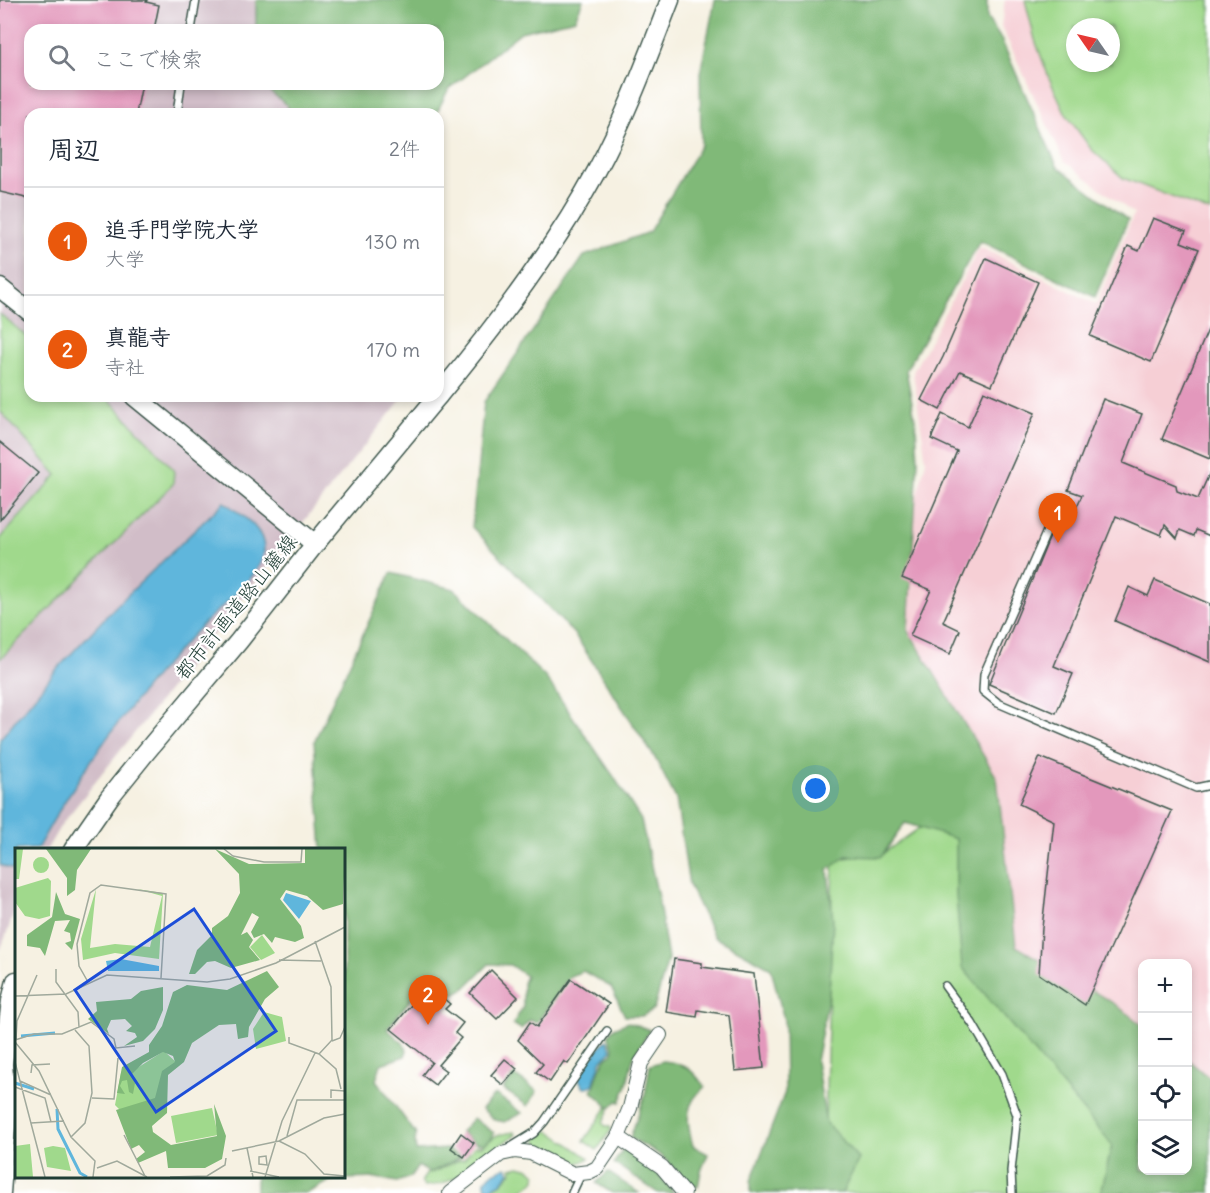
<!DOCTYPE html>
<html lang="ja">
<meta charset="utf-8">
<style>
body{margin:0;font-family:Delius,"Klee One",sans-serif;background:#f2f2f3;color:#1f2937}
.controls{position:absolute;right:18px;bottom:18px;display:grid;overflow:hidden;border-radius:12px;box-shadow:0 3px 9px #0003}
.controls button{width:54px;height:54px;display:grid;place-items:center;padding:0;border:0;border-bottom:2px solid #e0e1e3;background:#fff;color:#1f2937;font:30px sans-serif}
.compass{position:absolute;left:1066px;top:18px;width:54px;height:54px;border-radius:50%;background:#fff;box-shadow:0 3px 9px #0003;rotate:304deg}
.you{position:absolute;left:816px;top:789px;width:21px;height:21px;margin:-15px;border:4px solid #fff;border-radius:50%;background:#1a73e8;box-shadow:0 0 0 9px #1a73e833}
.badge{display:grid;place-items:center;width:39px;height:39px;border-radius:50%;background:#ea580c;color:#fff;font-size:20px;font-weight:700}
.pin{position:absolute;translate:-50% -50px;filter:drop-shadow(0 2px 3px #0008)}
.pin::after{content:'';position:absolute;top:32px;width:21px;height:18px;background:inherit;clip-path:polygon(0 0,100% 0,50% 100%)}
.list{margin:0;padding:0;list-style:none}
h2{display:flex;justify-content:space-between;align-items:center;height:78px;margin:0;padding:0 24px;font-size:26px}
h2 small{font-size:20px;font-weight:400;color:#747a83}
.list li{display:grid;grid-template-columns:39px 1fr auto;gap:18px;align-items:center;box-sizing:border-box;height:108px;padding:0 24px;border-top:2px solid #e0e1e3}
.list b{display:block;font-size:22px;white-space:nowrap}
.list p{margin:0;font-size:20px;white-space:nowrap;color:#747a83}
.list em{font-size:20px;font-style:normal;color:#747a83}
.icon{flex:none;width:33px;height:33px;fill:none;stroke:currentColor;stroke-width:2;stroke-linecap:round;stroke-linejoin:round}
.map{position:relative;flex:none;width:1210px;height:1193px;overflow:hidden}
.search{position:absolute;background:#fff;box-shadow:0 3px 9px #0003;left:24px;top:24px;width:420px;height:66px;display:flex;align-items:center;gap:15px;box-sizing:border-box;padding:0 21px;border-radius:18px;color:#747a83;font-size:22px}
.panel{position:absolute;background:#fff;box-shadow:0 3px 9px #0003;left:24px;top:108px;width:420px;height:294px;border-radius:18px}
.map>svg:first-child{display:block}
</style>
<div class="map">
<svg width="1210" height="1193" viewBox="0 0 1210 1193">
<rect width="100%" height="100%" fill="#fff"/>
<filter id="ink" filterUnits="userSpaceOnUse"><feTurbulence type="fractalNoise" baseFrequency=".0167" numOctaves="2"/><feDisplacementMap in="SourceGraphic" scale="12" xChannelSelector="R" yChannelSelector="G"/><feConvolveMatrix kernelMatrix="1 2 1 2 8 2 1 2 1" color-interpolation-filters="sRGB"/></filter>
<filter id="wash" filterUnits="userSpaceOnUse"><feTurbulence type="fractalNoise" baseFrequency=".008" numOctaves="4" result="noise"/><feDisplacementMap in="SourceGraphic" scale="24" xChannelSelector="R" yChannelSelector="G"/><feGaussianBlur stdDeviation="1.35" result="paint"/><feColorMatrix in="noise" values="0 0 0 0 0 0 0 0 0 0 0 0 0 0 0 0 0 1.4 0 .05"/><feComposite in="paint" operator="in"/></filter>
<g filter="url(#wash)">
<rect width="100%" height="100%" fill="#f6f1e2"/>
<path fill="#f6cfd5" fill-rule="evenodd" d="M1005 0H1210V1106L1188 1094V964H1142V1071L999 953 885 624 926 461 913 372 980 247 1096 304 1134 214 1064 161 1001 26ZM1075 27H1111V63H1075Z"/>
<polygon fill="#d1bdc8" points="0,0 267,0 272,30 30,30 30,84 288,84 299,114 30,114 30,396 404,396 61,825 47,849 16,850 16,908 0,951"/>
<g fill="#a0d98c" stroke="#608b60" stroke-width="1.5" fill-rule="evenodd">
<path d="M1025 0H1210V212L1123 178 1091 149 1066 114 1049 78 1035 40ZM1075 27H1111V63H1075Z"/>
<polygon points="0,314 30,339 30,396 106,396 174,470 173,484 0,659 0,539 57,475 0,411"/>
<polygon points="935,817 983,821 981,955 1142,1170 1137,1193 809,1193 824,1156 833,860 885,852"/>
<polygon points="607,1107 609,1109 603,1122 605,1126 610,1126 611,1130 597,1150 584,1141"/>
<path d="M550 1131 589 1158C572 1171 550 1157 537 1144V1138L543 1132Z"/>
<path d="M514 1132 516 1135C485 1151 461 1186 425 1186L421 1182 427 1173C441 1172 450 1161 464 1159L475 1146H482L497 1135Z"/>
<polygon points="519,1166 530,1169 536,1174 536,1180 518,1193 481,1193 486,1187 490,1190 502,1183 512,1172 511,1168"/>
</g>
<g fill="#80b978" stroke="#507b56" stroke-width="1.5">
<polygon points="256,0 583,0 575,19 521,32 448,90 436,114 288,114 288,106 261,84 438,84 438,30 256,30"/>
<polygon points="715,0 987,0 987,18 1001,39 1057,166 1128,220 1095,297 980,241 906,370 916,424 918,460 908,630 997,778 1016,946 1115,1004 1142,1025 1142,1170 1188,1170 1188,1060 1210,1078 1210,1193 1101,1193 1112,1145 962,967 956,895 956,839 905,823 881,857 846,856 828,870 833,921 829,994 816,1061 826,1123 859,1159 842,1193 751,1193 751,1181 785,1092 784,1020 771,968 714,937 689,885 676,799 655,758 575,635 472,527 484,402 584,256 649,232 701,145 700,73"/>
<path d="M438 257C442 276 450 294 438 311Z"/>
<polygon points="391,573 454,589 546,678 614,777 641,820 658,897 668,959 654,1009 642,1016 625,1016 611,987 583,971 570,976 537,1023 530,1020 521,1029 513,1024 523,1007 523,983 526,976 510,965 489,964 464,989 450,996 427,979 387,1029 404,1044 407,1050 405,1056 381,1064 376,1080 416,1134 415,1143 416,1151 447,1149 461,1157 434,1171 428,1172 418,1166 411,1177 397,1182 376,1178 345,1179 330,1181 307,1193 256,1193 256,1177 344,1176 344,850 322,849 314,742"/>
<path d="M628 1022 650 1030 633 1058 626 1088 620 1102 617 1101 610 1108 592 1091C598 1080 599 1060 612 1054L614 1050 608 1035 614 1028Z"/>
<path d="M663 1061C685 1063 692 1069 705 1087 684 1103 686 1122 693 1146L708 1154 701 1171 698 1187C685 1184 676 1169 666 1160 655 1150 643 1144 630 1138L645 1095 650 1065Z"/>
<polygon points="514,1075 537,1091 528,1106 503,1089"/>
<polygon points="495,1094 522,1113 505,1122 495,1120 482,1109"/>
<polygon points="473,1118 494,1133 492,1138 483,1144 476,1143 461,1132"/>
<polygon points="624,1148 652,1167 674,1193 658,1193 614,1163"/>
<polygon points="608,1172 639,1193 612,1193 596,1183"/>
</g>
<g fill="#5fb6dc" stroke="#3f7a88" stroke-width="1.5">
<path d="M224 502C240 514 264 527 264 549 264 574 223 605 205 622 139 689 82 767 37 849L16 850V871L0 865V739L57 669 114 608Z"/>
<path d="M607 1040 612 1050 601 1061 593 1085 584 1088 578 1078C584 1070 600 1043 607 1040Z"/>
<polygon points="506,1167 510,1172 501,1183 490,1189 486,1187 484,1182 491,1174"/>
</g>
<g id="blocks">
<g fill="#e398bc">
<polygon points="0,0 147,0 146,2 159,5 154,30 30,30 30,84 142,84 136,114 30,114 30,199 0,192"/>
<polygon points="1153,218 1186,231 1181,242 1199,249 1151,362 1090,336 1128,246 1139,251"/>
<polygon points="986,258 1038,282 992,385 960,371 940,410 921,400 943,357"/>
<polygon points="1210,325 1210,459 1162,439"/>
<polygon points="984,391 1035,413 943,622 960,630 950,654 910,636 931,590 902,578 957,451 931,439 942,414 968,427"/>
<polygon points="1103,399 1142,414 1123,463 1176,485 1177,491 1198,499 1210,472 1210,536 1196,530 1194,536 1180,530 1177,538 1165,525 1161,535 1116,516 1054,666 1073,674 1056,713 989,684 1058,517 1070,522 1082,495 1068,490"/>
<polygon points="0,442 38,473 0,520"/>
<polygon points="1155,580 1210,604 1210,662 1115,621 1129,587 1148,596"/>
<polygon points="1040,757 1172,811 1085,1005 1039,974 1042,928 1054,821 1019,804"/>
<polygon points="674,959 702,963 702,967 754,974 764,1068 735,1071 729,1015 698,1010 697,1017 666,1012"/>
<polygon points="491,970 518,997 497,1019 470,993"/>
<polygon points="571,979 609,1004 568,1064 564,1061 550,1082 536,1072 543,1064 518,1040 530,1022 537,1027"/>
<polygon points="428,985 450,1004 445,1009 463,1023 455,1033 461,1038 438,1065 446,1071 435,1085 422,1075 432,1062 391,1029"/>
<polygon points="505,1059 517,1069 503,1085 491,1075"/>
<polygon points="461,1133 474,1143 464,1157 451,1148"/>
</g>
</g>
</g>
<g filter="url(#ink)">
<use href="#blocks" fill-opacity="0" stroke="#3f584e" stroke-width="1.5"/>
<g fill="none" stroke-linecap="round" stroke-linejoin="round">
<g stroke="#3f584e" stroke-width="10">
<g id="service">
<polyline points="191,30 196,0"/>
<polyline points="177,114 181,84"/>
<polyline points="1051,522 984,674 983,691 998,703 1196,788 1210,785"/>
<polyline points="945,986 972,1023 1002,1074 1017,1115 1011,1171 1012,1193"/>
<polyline points="508,1149 534,1133 544,1122 607,1031"/>
<polyline points="572,1193 581,1174"/>
</g>
</g>
<g stroke="#3f584e" stroke-width="16">
<g id="minor">
<polyline points="618,1137 662,1167 684,1193"/>
<polyline points="450,1193 501,1154 515,1151 531,1153 573,1174 589,1172 597,1168 618,1137 630,1108 641,1063 660,1035"/>
</g>
</g>
<g stroke="#3f584e" stroke-width="21">
<g id="tertiary">
<polyline points="0,288 30,312"/>
<polyline points="134,396 315,544"/>
<path d="M438 396C495 327 553 251 596 172 625 119 648 57 670 0"/>
<polyline points="73,850 109,798 146,752 239,641 315,544 438,396"/>
<polyline points="1,1193 7,1114 3,1064 11,1001 16,981"/>
</g>
</g>
<use href="#service" stroke="#fff" stroke-width="7"/>
<use href="#minor" stroke="#fff" stroke-width="14"/>
<use href="#tertiary" stroke="#fff" stroke-width="18"/>
</g>
</g>
<g text-anchor="middle" stroke-width="4.5" stroke-linejoin="round" paint-order="stroke">
<g font-size="20" fill="#1f3d34" stroke="#fff">
<text transform="translate(236 607) rotate(-51)" y="7">都市計画道路山麓線</text>
</g>
</g>
<g transform="translate(15 848)">
<rect width="330" height="330" fill="#f6f1e2"/>
<path d="M0 1H8L4 31H0ZM18 17a8 8 0 1 1 16 0a8 8 0 1 1-16 0ZM33 30 36 33 35 68 24 71 10 68 0 54V40ZM81 41 75 100 100 96 135 99 147 48 122 41 148 45 144 111 100 105 68 112 66 91ZM247 87 260 105 246 112 235 99ZM249 164 267 169 271 193 241 201 238 181ZM149 203 163 216 150 225 145 254 107 264 100 257 106 225 119 222ZM197 260 203 287 161 295 156 268ZM15 296 18 329H0V298ZM38 298 50 300 56 323 32 319 29 300Z" fill="#a0d98c"/>
<path d="M31 1H76L62 22 60 42 52 48V30ZM200 1 234 16 290 15V1H330L328 56 308 62 292 48 271 42 265 51 286 78 289 90 280 94 260 89 257 95 249 86 239 90 236 84 244 69 237 65 226 87 232 84 238 92 234 99 245 112 216 120 200 113 192 114 180 126H174L182 102 197 87V80L213 68 225 45 224 26ZM41 44 50 66 65 71 57 102 50 95 56 93 55 85 49 83 55 72 40 73 30 108 25 100 12 98V87L37 69ZM252 123 264 139 250 151 234 179 233 189 223 191 221 176 204 177 177 195 169 214 153 227 152 265 137 278 138 284 156 297 202 288 199 256 211 288 207 311 190 320H153L151 303 123 315 121 311 130 304 124 297 116 301 101 262 140 250 147 223 160 214 158 208 148 204 128 215 116 227 120 235 118 246 114 244 112 232 107 233 105 238 110 246 102 245 107 219 134 204V197L147 178 158 144 172 137 212 142ZM148 139V162L140 181 128 193 109 198 122 189 120 185 111 183 117 178 110 171 96 172 92 181 94 186 73 171 82 163 81 154 116 151 126 143Z" fill="#80b978"/>
<path d="M271 45 296 53 284 71 268 52ZM106 111 144 118V123H93L91 113Z" fill="#5fb6dc"/>
<path fill="none" stroke="#5fb6dc" stroke-width="3" d="M6 188 40 185M0 235 19 241M42 261 43 281 65 325 72 329"/>
<path fill="none" stroke="#a0a99c" stroke-width="1.5" d="M209 1 218 8 249 14H286L287 1M300 93 316 139 317 192 304 206M264 112 306 113M41 121V134L63 164 64 179M73 134 64 118 62 96 75 45 86 37 151 46 146 130M0 148 51 146 92 127 192 134 215 131 261 115 330 79M274 189V195L304 206 321 221 326 241M1 191 2 173 22 127M0 192 19 186H47L76 174 99 191 101 200 120 198M317 193 325 190 330 179M0 194 24 223 56 289 80 313 78 329M0 214 30 329M16 225 17 217 35 216M5 233 36 247M0 239 30 250 36 274M77 250 99 251 103 210M316 250V242L330 243M16 275 49 273M109 287 130 328M272 288 282 252H330M56 289 70 275 77 245 74 198 60 182M264 293 290 306 309 326 330 328M232 300 238 329M217 303 264 293 309 270 330 266M251 308 252 317 244 316V309ZM82 320 102 313 132 329M235 323 264 329M155 329 192 328 210 317 211 310M250 329 267 273 300 205"/>
<path fill="#1d4ed8" fill-opacity="0.15" stroke="#1d4ed8" stroke-width="3" d="M179 61 261 183 141 264 60 142Z"/>
<rect width="330" height="330" fill="none" stroke="#1f3d34" stroke-width="3"/>
</g>
</svg>
<div class="controls">
<button>+</button>
<button>−</button>
<button><svg class="icon" aria-label="locate" viewBox="0 0 24 24"><circle cx="12" cy="12" r="6"/><path d="M12 2v4M12 18v4M2 12h4M18 12h4"/></svg></button>
<button><svg class="icon" aria-label="layers" viewBox="0 0 24 24"><path d="M12 4l9 5-9 5-9-5zM3 14l9 5 9-5"/></svg></button>
</div>
<svg class="compass" viewBox="-18 -18 36 36"><path d="M0-13l5 13h-10z" fill="#e53935"/><path d="M0 13l5-13h-10z" fill="#747a83"/></svg>
<div class="you"></div>
<div class="pin badge" style="left:1058px;top:543px">1</div>
<div class="pin badge" style="left:428px;top:1025px">2</div>
<div class="search"><svg class="icon" aria-label="search" viewBox="0 0 24 24"><circle cx="10" cy="10" r="6"/><path d="M15 15l6 6"/></svg>ここで検索</div>
<section class="panel">
<h2>周辺<small>2件</small></h2>
<ul class="list">
<li><span class="badge">1</span><div><b>追手門学院大学</b><p>大学</p></div><em>130 m</em></li>
<li><span class="badge">2</span><div><b>真龍寺</b><p>寺社</p></div><em>170 m</em></li>
</ul>
</section>
</div>
